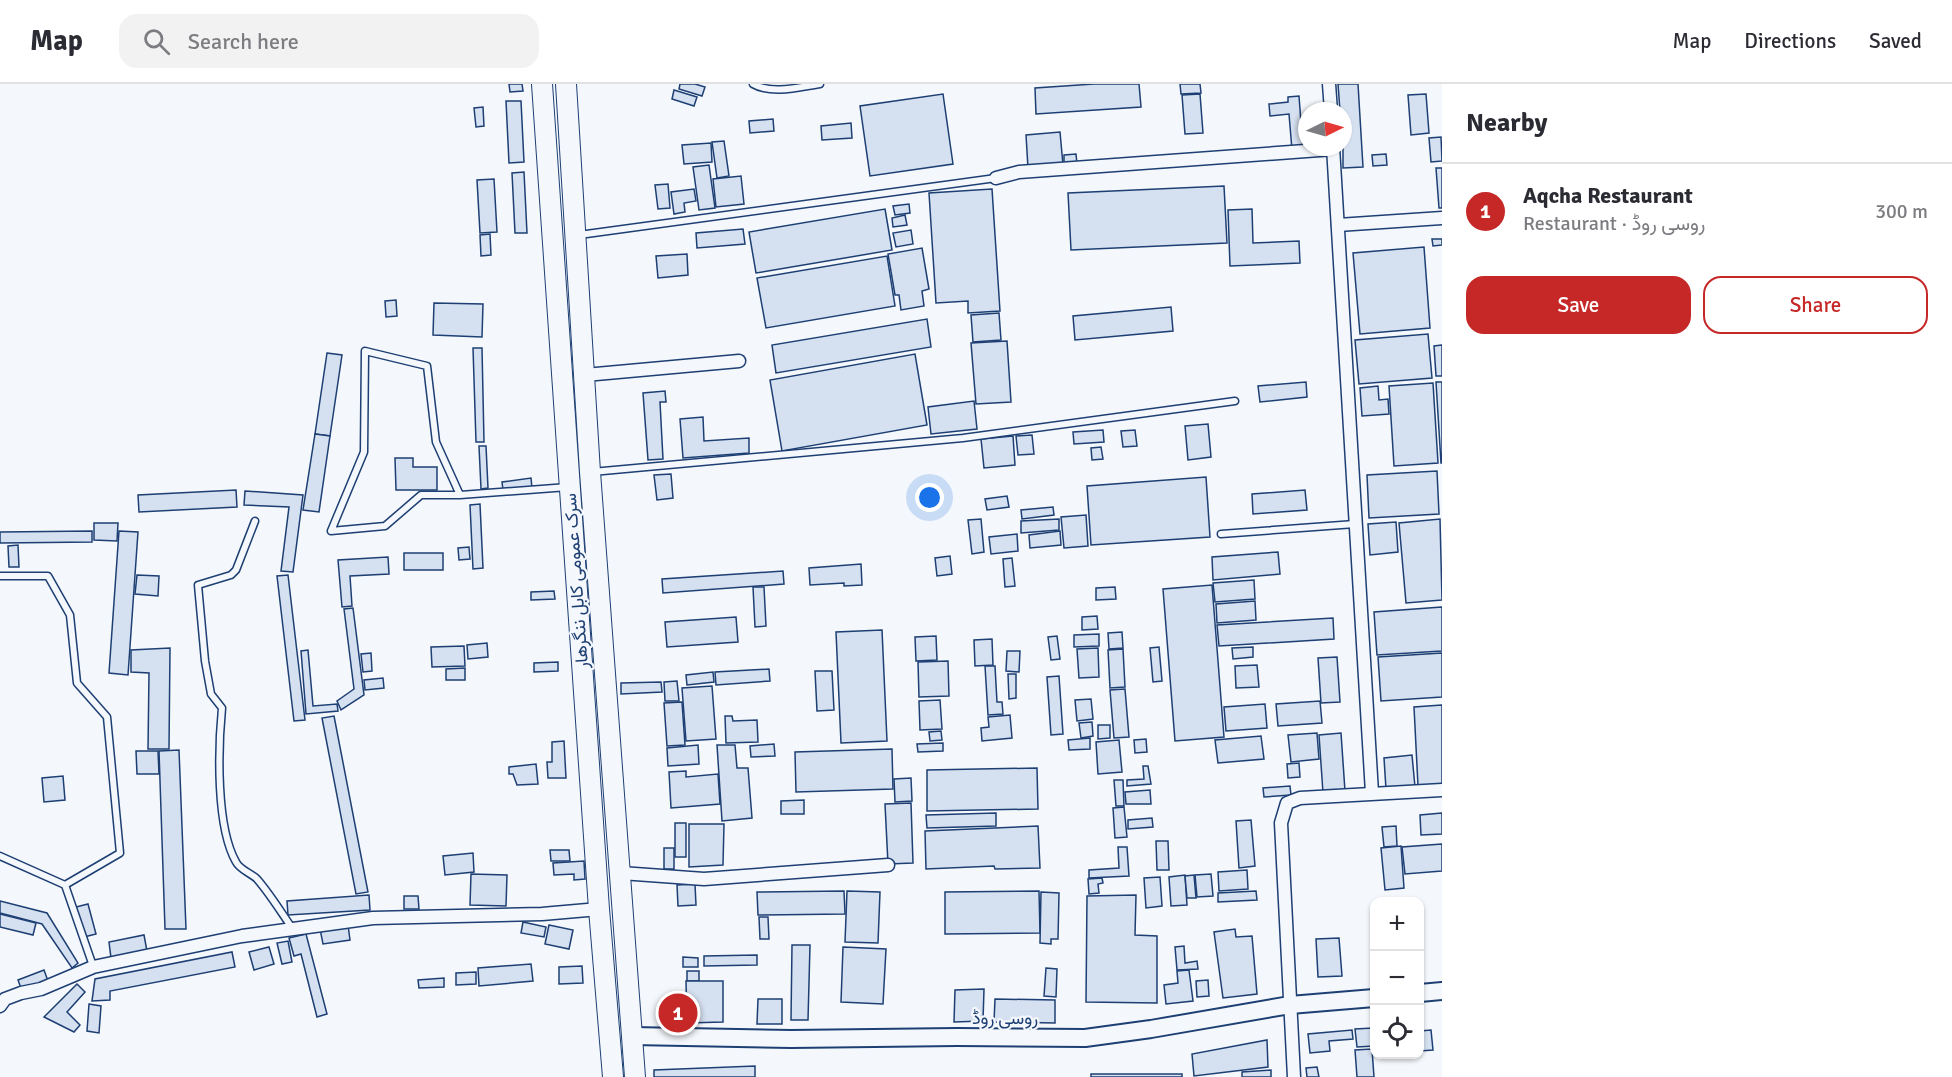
<!DOCTYPE html>
<meta charset="utf-8">
<style>
body{margin:0;font-family:Signika,Vazirmatn,sans-serif;background:#f2f2f3;color:#2b2b33}
.controls{position:absolute;right:18px;bottom:18px;display:grid;overflow:hidden;border-radius:12px;box-shadow:0 2px 4px #0004}
.controls button{width:54px;height:54px;display:grid;place-items:center;padding:0;border:0;border-bottom:2px solid #e1e1e2;background:#fff;color:#2b2b33;font:30px sans-serif}
.compass{position:absolute;left:1298px;top:18px;width:54px;height:54px;border-radius:50%;background:#fff;box-shadow:0 2px 4px #0004;rotate:85deg}
.you{position:absolute;left:930px;top:414px;width:21px;height:21px;margin:-15px;border:4px solid #fff;border-radius:50%;background:#1a73e8;box-shadow:0 0 0 9px #1a73e833}
.badge{display:grid;place-items:center;width:39px;height:39px;border-radius:50%;background:#c62828;color:#fff;font-size:20px;font-weight:700}
.pin{position:absolute;translate:-50% -50%;border:3px solid #fff;box-shadow:0 2px 6px #0006}
.list{margin:0;padding:0;list-style:none}
h2{display:flex;justify-content:space-between;align-items:center;height:78px;margin:0;padding:0 24px;font-size:26px}
h2 small{font-size:20px;font-weight:400;color:#7c7c81}
.list li{display:grid;grid-template-columns:39px 1fr auto;gap:18px;align-items:center;box-sizing:border-box;height:96px;padding:0 24px;border-top:2px solid #e1e1e2}
.list b{display:block;font-size:22px;white-space:nowrap}
.list p{margin:0;font-size:20px;white-space:nowrap;color:#7c7c81}
.list em{font-size:20px;font-style:normal;color:#7c7c81}
.actions{display:flex;gap:12px;padding:18px 24px}
.actions a{flex:1;padding:14px 0;border:2px solid #c62828;border-radius:18px;text-align:center;font-size:21px;color:#c62828}
.actions .main{background:#c62828;color:#fff}
.icon{flex:none;width:33px;height:33px;fill:none;stroke:currentColor;stroke-width:2;stroke-linecap:round;stroke-linejoin:round}
.map{position:relative;flex:none;width:1442px;height:993px;overflow:hidden}
header{display:flex;align-items:center;gap:36px;box-sizing:border-box;height:84px;padding:0 30px;background:#fff;border-bottom:2px solid #e1e1e2}
header strong{font-size:28px}
nav{display:flex;gap:33px;margin-inline-start:auto;font-size:21px}
.search{width:420px;height:54px;background:#f2f2f3;display:flex;align-items:center;gap:15px;box-sizing:border-box;padding:0 21px;border-radius:18px;color:#7c7c81;font-size:22px}
main{display:flex}
aside{flex:1;background:#fff}
.map>svg:first-child{display:block}
</style>
<header>
<strong>Map</strong>
<div class="search"><svg class="icon" aria-label="search" viewBox="0 0 24 24"><circle cx="10" cy="10" r="6"/><path d="M15 15l6 6"/></svg>Search here</div>
<nav><a>Map</a><a>Directions</a><a>Saved</a></nav>
</header>
<main>
<div class="map">
<svg width="1442" height="993" viewBox="0 0 1442 993">
<rect width="100%" height="100%" fill="#f4f7fb"/>
<g fill="#d5e0f0" stroke="#1d3f73" stroke-width="1.5">
<polygon points="509,0 522,0 523,7 510,8"/>
<polygon points="680,0 695,0 705,3 702,12 679,5"/>
<polygon points="1094,0 1139,0 1141,23 1036,30 1035,4"/>
<polygon points="1180,0 1200,0 1201,9 1181,10"/>
<polygon points="1338,0 1358,0 1363,83 1343,84 1343,27 1340,27"/>
<polygon points="674,6 697,13 694,22 672,15"/>
<polygon points="943,10 953,80 870,92 860,22"/>
<polygon points="1200,10 1203,49 1185,50 1182,11"/>
<polygon points="1426,10 1429,49 1411,51 1408,11"/>
<polygon points="1299,12 1303,65 1292,66 1289,30 1270,32 1269,20 1288,18 1288,13"/>
<polygon points="506,17 521,17 524,78 509,79"/>
<polygon points="483,23 484,42 476,43 474,24"/>
<polygon points="773,35 774,47 750,49 749,37"/>
<polygon points="851,39 852,54 822,56 821,42"/>
<polygon points="1060,48 1063,81 1028,84 1026,51"/>
<polygon points="1441,53 1442,77 1431,78 1429,54"/>
<polygon points="724,57 729,92 717,94 712,58"/>
<polygon points="711,59 712,78 684,80 682,61"/>
<polygon points="1076,70 1077,80 1064,81 1064,71"/>
<polygon points="1386,70 1387,81 1373,82 1372,71"/>
<polygon points="709,81 715,124 699,126 693,83"/>
<polygon points="1436,84 1442,84 1442,124 1439,124"/>
<polygon points="524,88 527,149 515,149 512,89"/>
<polygon points="741,92 744,120 716,123 713,95"/>
<polygon points="494,95 497,148 480,149 477,96"/>
<polygon points="668,100 670,124 658,125 655,101"/>
<polygon points="1224,102 1227,159 1071,166 1068,109"/>
<polygon points="694,105 696,117 684,119 685,128 674,130 671,108"/>
<polygon points="992,105 1000,227 968,229 968,217 936,219 929,109"/>
<polygon points="909,120 910,129 895,131 893,122"/>
<polygon points="885,125 892,166 756,189 749,148"/>
<polygon points="1252,125 1253,159 1299,157 1300,179 1230,182 1228,126"/>
<polygon points="905,131 907,141 893,143 892,134"/>
<polygon points="743,145 745,160 697,164 696,149"/>
<polygon points="911,146 913,160 896,163 893,149"/>
<polygon points="490,150 491,171 481,172 480,151"/>
<polygon points="1432,155 1442,155 1442,161 1433,162"/>
<polygon points="1424,163 1430,244 1360,250 1353,169"/>
<polygon points="922,164 929,205 922,207 924,222 901,226 899,211 895,211 888,170"/>
<polygon points="687,170 688,191 658,194 656,172"/>
<polygon points="887,172 895,222 766,244 757,194"/>
<polygon points="396,216 397,232 386,233 385,217"/>
<polygon points="434,219 483,220 482,253 433,251"/>
<polygon points="1171,223 1173,247 1075,256 1073,232"/>
<polygon points="999,229 1001,256 973,258 971,231"/>
<polygon points="927,235 931,263 776,289 772,261"/>
<polygon points="1428,250 1432,294 1359,300 1355,256"/>
<polygon points="1007,257 1011,318 976,320 971,259"/>
<polygon points="1442,261 1442,292 1436,292 1434,262"/>
<polygon points="473,264 482,264 484,358 476,358"/>
<polygon points="327,269 342,271 330,352 315,350"/>
<polygon points="915,270 927,341 782,367 770,296"/>
<polygon points="1306,298 1307,313 1260,318 1258,302"/>
<polygon points="1436,298 1442,298 1442,379 1441,379"/>
<polygon points="1433,299 1438,379 1394,382 1389,302"/>
<polygon points="1378,302 1379,316 1388,315 1389,330 1362,332 1360,304"/>
<polygon points="665,307 666,318 660,318 663,375 648,376 643,309"/>
<polygon points="974,317 977,345 931,350 928,323"/>
<polygon points="703,333 704,357 749,354 749,369 683,374 680,335"/>
<polygon points="1208,340 1211,373 1188,376 1185,342"/>
<polygon points="1103,346 1104,358 1074,360 1073,348"/>
<polygon points="1135,346 1137,362 1123,363 1121,347"/>
<polygon points="315,350 330,352 319,428 303,426"/>
<polygon points="1032,351 1034,370 1018,371 1016,352"/>
<polygon points="1013,352 1015,381 984,384 981,355"/>
<polygon points="479,362 486,362 488,404 481,405"/>
<polygon points="1101,363 1103,375 1092,376 1091,364"/>
<polygon points="395,374 413,374 413,383 437,383 437,406 396,406"/>
<polygon points="1437,387 1439,430 1369,434 1367,391"/>
<polygon points="671,390 673,414 657,416 654,391"/>
<polygon points="1206,393 1210,453 1091,461 1087,402"/>
<polygon points="531,394 532,404 503,406 502,398"/>
<polygon points="236,406 237,423 139,428 138,411"/>
<polygon points="1305,406 1307,426 1253,430 1252,410"/>
<polygon points="245,407 303,411 293,488 281,487 289,423 244,421"/>
<polygon points="1007,412 1009,423 987,426 985,415"/>
<polygon points="480,420 483,484 473,485 470,421"/>
<polygon points="1053,423 1054,431 1022,435 1021,426"/>
<polygon points="1086,431 1088,462 1064,464 1061,433"/>
<polygon points="981,435 984,468 972,470 968,436"/>
<polygon points="1059,435 1059,446 1021,449 1021,437"/>
<polygon points="1440,435 1442,516 1406,519 1399,439"/>
<polygon points="1396,438 1398,468 1370,471 1368,440"/>
<polygon points="94,439 118,439 117,457 94,456"/>
<polygon points="92,447 92,458 0,459 0,448"/>
<polygon points="119,447 138,448 128,591 109,589"/>
<polygon points="1060,447 1061,461 1030,464 1029,451"/>
<polygon points="1017,450 1018,467 991,470 989,453"/>
<polygon points="18,461 19,483 9,483 8,462"/>
<polygon points="469,463 470,475 459,476 458,464"/>
<polygon points="1278,468 1280,490 1213,496 1212,473"/>
<rect x="404" y="469" width="39" height="17"/>
<polygon points="950,472 952,490 937,492 935,474"/>
<polygon points="388,473 389,490 350,492 352,522 342,523 338,476"/>
<polygon points="1012,474 1015,502 1005,503 1003,475"/>
<polygon points="861,480 862,501 844,502 844,499 810,501 809,484"/>
<polygon points="783,487 784,500 663,509 662,495"/>
<polygon points="137,491 159,492 158,512 135,510"/>
<polygon points="288,491 305,636 294,637 277,492"/>
<polygon points="1254,496 1255,515 1215,518 1213,499"/>
<polygon points="1212,501 1224,653 1175,657 1163,505"/>
<polygon points="753,503 764,503 766,542 755,543"/>
<polygon points="1115,503 1116,515 1096,516 1096,504"/>
<polygon points="554,507 555,515 531,516 531,508"/>
<polygon points="1255,517 1256,536 1217,539 1216,520"/>
<polygon points="1442,523 1442,567 1377,571 1374,528"/>
<polygon points="353,524 364,611 341,626 337,617 354,605 344,525"/>
<polygon points="1097,532 1098,545 1082,546 1082,533"/>
<polygon points="736,533 738,558 667,563 665,538"/>
<polygon points="1333,534 1334,555 1219,562 1217,541"/>
<polygon points="882,546 887,657 841,659 836,548"/>
<polygon points="1122,548 1123,564 1109,565 1108,549"/>
<polygon points="1099,550 1099,562 1074,563 1074,551"/>
<polygon points="936,552 937,576 916,577 915,553"/>
<polygon points="1057,552 1060,575 1051,576 1048,553"/>
<polygon points="992,555 993,581 975,582 974,556"/>
<polygon points="487,559 488,573 468,575 467,561"/>
<polygon points="464,562 465,582 432,583 431,563"/>
<polygon points="1159,563 1162,597 1153,598 1150,564"/>
<polygon points="1253,563 1253,573 1233,575 1232,564"/>
<polygon points="170,564 169,665 148,665 149,589 131,588 131,566"/>
<polygon points="1098,564 1099,593 1079,594 1077,565"/>
<polygon points="1123,565 1125,603 1110,604 1108,566"/>
<polygon points="308,566 313,622 337,620 338,627 306,630 301,567"/>
<polygon points="1007,567 1020,567 1019,588 1006,587"/>
<polygon points="371,569 372,587 363,588 361,570"/>
<polygon points="1442,569 1442,613 1381,617 1378,573"/>
<polygon points="1337,573 1340,618 1321,619 1318,574"/>
<polygon points="948,577 949,612 919,613 918,578"/>
<polygon points="558,578 558,587 534,588 534,579"/>
<polygon points="1257,581 1259,603 1236,604 1235,582"/>
<polygon points="985,582 995,582 997,618 1002,618 1003,630 988,631"/>
<polygon points="465,584 465,596 446,596 446,585"/>
<polygon points="769,585 770,597 716,601 715,588"/>
<polygon points="815,587 832,587 834,626 817,627"/>
<polygon points="713,588 714,598 687,601 686,591"/>
<polygon points="1008,590 1016,590 1016,614 1009,615"/>
<polygon points="1059,592 1063,650 1051,651 1047,593"/>
<polygon points="383,594 384,604 365,606 364,596"/>
<polygon points="677,597 679,617 665,617 664,598"/>
<polygon points="661,598 662,608 621,610 621,599"/>
<polygon points="712,602 716,655 686,657 682,604"/>
<polygon points="1125,605 1129,653 1114,654 1110,606"/>
<polygon points="1091,615 1093,635 1077,637 1075,616"/>
<polygon points="940,616 942,645 920,646 919,617"/>
<polygon points="1320,617 1322,639 1278,642 1276,620"/>
<polygon points="682,618 685,661 667,662 664,619"/>
<polygon points="1265,620 1267,644 1226,647 1224,623"/>
<polygon points="1442,621 1442,701 1418,702 1414,623"/>
<polygon points="1010,631 1012,654 982,657 981,644 989,643 988,633"/>
<polygon points="334,632 368,808 356,810 322,634"/>
<polygon points="725,632 732,632 733,637 757,636 758,658 726,659"/>
<polygon points="1092,638 1093,652 1081,654 1079,639"/>
<polygon points="1098,641 1110,641 1110,654 1098,655"/>
<polygon points="941,647 942,656 930,657 929,648"/>
<polygon points="1317,649 1319,675 1291,678 1288,651"/>
<polygon points="1341,649 1345,707 1323,709 1319,651"/>
<polygon points="1261,652 1264,675 1218,679 1215,656"/>
<polygon points="1090,654 1090,665 1069,666 1068,656"/>
<polygon points="1146,655 1147,668 1135,669 1134,656"/>
<polygon points="1119,656 1122,688 1098,690 1096,658"/>
<polygon points="564,657 566,694 548,694 547,678 552,678 552,658"/>
<polygon points="943,659 943,667 918,668 917,660"/>
<polygon points="774,660 775,672 751,673 750,662"/>
<polygon points="698,661 699,680 668,682 667,664"/>
<polygon points="717,661 735,661 737,684 748,684 752,734 722,737"/>
<polygon points="892,665 893,705 796,708 795,668"/>
<polygon points="179,666 186,845 165,845 159,667"/>
<polygon points="136,667 158,667 159,690 137,690"/>
<polygon points="1412,671 1415,703 1386,705 1384,674"/>
<polygon points="1299,679 1300,693 1288,694 1287,680"/>
<polygon points="536,680 538,700 517,701 513,690 509,690 509,683"/>
<polygon points="1143,682 1148,682 1151,700 1127,702 1127,696 1144,695"/>
<polygon points="1037,684 1038,725 927,727 927,686"/>
<polygon points="686,687 686,693 718,690 720,720 671,724 669,688"/>
<polygon points="63,692 65,716 44,718 42,694"/>
<polygon points="911,694 912,717 895,718 894,695"/>
<polygon points="1114,696 1123,696 1124,722 1116,722"/>
<polygon points="1290,702 1291,711 1264,713 1263,704"/>
<polygon points="1150,706 1151,720 1126,720 1125,708"/>
<polygon points="804,716 804,730 781,730 781,717"/>
<polygon points="911,719 913,779 888,780 885,720"/>
<polygon points="1124,723 1127,753 1115,754 1113,724"/>
<polygon points="996,729 996,742 927,744 926,731"/>
<polygon points="1442,729 1442,750 1421,751 1420,731"/>
<polygon points="1152,734 1153,743 1128,745 1128,736"/>
<polygon points="1251,736 1255,782 1239,784 1236,737"/>
<rect x="675" y="739" width="11" height="34"/>
<polygon points="689,740 724,740 723,781 689,783"/>
<polygon points="1038,742 1040,784 995,785 994,782 926,785 925,747"/>
<polygon points="1396,742 1397,762 1384,763 1382,743"/>
<polygon points="1156,757 1168,757 1169,786 1157,786"/>
<polygon points="1442,760 1442,787 1405,790 1402,763"/>
<polygon points="1401,762 1404,804 1385,806 1381,764"/>
<polygon points="1118,763 1127,763 1129,792 1089,794 1089,786 1119,784"/>
<rect x="664" y="764" width="10" height="21"/>
<polygon points="550,766 569,766 570,777 551,777"/>
<polygon points="473,769 474,788 445,791 443,772"/>
<polygon points="584,777 585,795 574,796 574,790 554,791 553,779"/>
<polygon points="1247,786 1248,805 1219,807 1218,788"/>
<polygon points="471,790 507,791 506,822 470,821"/>
<polygon points="1211,790 1213,812 1197,813 1195,791"/>
<polygon points="1185,791 1187,821 1171,822 1169,793"/>
<polygon points="1194,791 1196,814 1187,814 1185,792"/>
<polygon points="1160,793 1162,822 1146,824 1144,794"/>
<polygon points="1102,794 1103,799 1098,800 1099,809 1089,810 1088,795"/>
<polygon points="695,800 696,821 678,822 677,801"/>
<polygon points="844,807 845,830 758,831 757,808"/>
<polygon points="847,807 880,808 878,859 845,858"/>
<polygon points="1039,807 1040,849 945,850 945,808"/>
<polygon points="1256,807 1257,816 1218,818 1218,809"/>
<polygon points="1041,808 1059,809 1058,855 1051,855 1051,860 1040,859"/>
<polygon points="369,811 370,826 288,831 287,817"/>
<polygon points="1136,811 1135,851 1157,852 1157,919 1086,918 1087,812"/>
<polygon points="404,812 418,812 419,825 404,825"/>
<polygon points="0,817 47,829 78,879 72,884 42,840 0,829"/>
<polygon points="88,820 96,850 84,853 76,823"/>
<polygon points="0,830 36,839 33,851 0,843"/>
<polygon points="759,833 768,833 769,855 760,855"/>
<polygon points="523,838 546,843 544,853 521,849"/>
<polygon points="348,841 350,856 323,860 320,845"/>
<polygon points="549,841 573,846 569,865 545,860"/>
<polygon points="1235,845 1236,853 1252,852 1257,910 1223,914 1214,848"/>
<polygon points="306,850 327,930 317,933 301,870 294,872 289,854"/>
<polygon points="144,851 147,867 111,874 109,858"/>
<polygon points="1339,854 1342,892 1318,893 1316,855"/>
<polygon points="288,857 292,878 282,880 277,859"/>
<polygon points="792,861 810,861 808,936 791,936"/>
<polygon points="1184,862 1185,879 1197,877 1198,885 1177,886 1175,863"/>
<polygon points="269,863 274,880 254,886 249,868"/>
<polygon points="843,863 886,865 883,920 841,918"/>
<polygon points="232,868 235,883 110,907 110,916 92,917 95,895"/>
<polygon points="757,871 757,881 704,882 704,872"/>
<polygon points="683,873 698,874 698,883 683,883"/>
<polygon points="531,880 533,897 479,902 478,884"/>
<polygon points="582,882 583,899 559,900 559,883"/>
<polygon points="1046,884 1057,885 1056,913 1044,912"/>
<polygon points="44,886 48,897 22,907 18,896"/>
<polygon points="1189,886 1193,917 1166,920 1164,901 1178,899 1177,887"/>
<rect x="687" y="887" width="12" height="10"/>
<polygon points="476,888 476,900 456,901 456,889"/>
<polygon points="444,894 444,903 419,904 418,896"/>
<polygon points="1208,896 1209,912 1197,913 1196,897"/>
<polygon points="686,897 723,897 723,938 687,939"/>
<polygon points="77,900 85,908 67,928 80,941 74,948 44,933"/>
<polygon points="984,905 983,937 954,938 955,906"/>
<polygon points="758,915 782,915 782,940 757,940"/>
<polygon points="995,915 1055,916 1055,939 994,938"/>
<polygon points="89,920 101,922 99,949 87,947"/>
<polygon points="1373,944 1374,962 1357,963 1355,945"/>
<polygon points="1352,946 1353,955 1329,957 1330,967 1310,969 1308,950"/>
<polygon points="1431,946 1433,966 1420,967 1420,947"/>
<polygon points="1267,956 1268,983 1194,992 1192,970"/>
<polygon points="1372,965 1374,993 1357,993 1355,966"/>
<polygon points="755,982 755,993 654,993 654,986"/>
<polygon points="1317,983 1319,993 1307,993 1306,984"/>
<polygon points="1271,986 1271,993 1242,993 1242,988"/>
<rect x="1091" y="990" width="91" height="3"/>
</g>
<g fill="none" stroke-linecap="round" stroke-linejoin="round">
<g stroke="#1d3f73" stroke-width="9">
<g id="service">
<path d="M753 0C772 11 800 3 820 0"/>
<polyline points="579,151 996,94"/>
<polyline points="592,388 963,354 1235,317"/>
<polyline points="460,411 421,411 385,442 331,447 364,368 365,267 427,282 436,358 460,411 568,403"/>
<path d="M255 437 236 486 231 491 198 501 205 577 211 610 222 624C218 665 216 743 236 778 240 786 251 789 257 795 270 810 281 828 292 844"/>
<polyline points="1221,450 1355,440"/>
<polyline points="0,492 48,492 70,531 77,599 107,633 120,769 65,801"/>
<polyline points="0,772 65,801 93,882"/>
</g>
</g>
<g stroke="#1d3f73" stroke-width="15">
<g id="minor">
<polyline points="1329,0 1331,27"/>
<polyline points="1333,63 1372,709"/>
<polyline points="996,94 1019,88 1333,65"/>
<polyline points="1338,141 1442,134"/>
<polyline points="585,291 739,277"/>
<polyline points="621,789 704,795 888,781"/>
<polyline points="0,922 5,915 21,909 41,905 93,883 242,852 373,834 542,830 599,825"/>
<polyline points="1294,993 1281,739 1287,719 1300,714 1442,706"/>
</g>
</g>
<g stroke="#1d3f73" stroke-width="20">
<g id="secondary">
<polyline points="1420,909 1442,907"/>
<polyline points="632,952 791,955 957,953 1085,954 1151,945 1290,921 1374,914"/>
</g>
</g>
<g stroke="#1d3f73" stroke-width="22">
<g id="trunk">
<polyline points="542,0 599,825 613,993"/>
<polyline points="566,0 590,388 635,993"/>
</g>
</g>
<use href="#service" stroke="#f4f7fb" stroke-width="6"/>
<use href="#minor" stroke="#f4f7fb" stroke-width="12"/>
<use href="#secondary" stroke="#f4f7fb" stroke-width="16"/>
<use href="#trunk" stroke="#f4f7fb" stroke-width="20"/>
</g>
<g text-anchor="middle" stroke-width="4.5" stroke-linejoin="round" paint-order="stroke">
<g font-size="18" fill="#1d3f73" stroke="#f4f7fb">
<text transform="translate(576 497) rotate(-94)" y="6">سرک عمومی کابل ننگرهار</text>
<text x="1005" y="940">روسی روڈ</text>
</g>
</g>
</svg>
<div class="controls">
<button>+</button>
<button>−</button>
<button><svg class="icon" aria-label="locate" viewBox="0 0 24 24"><circle cx="12" cy="12" r="6"/><path d="M12 2v4M12 18v4M2 12h4M18 12h4"/></svg></button>
</div>
<svg class="compass" viewBox="-18 -18 36 36"><path d="M0-13l5 13h-10z" fill="#e53935"/><path d="M0 13l5-13h-10z" fill="#7c7c81"/></svg>
<div class="you"></div>
<div class="pin badge" style="left:678px;top:929px">1</div>
</div>
<aside>
<h2>Nearby<small></small></h2>
<ul class="list">
<li><span class="badge">1</span><div><b>Aqcha Restaurant</b><p>Restaurant · روسی روڈ</p></div><em>300 m</em></li>
</ul>
<div class="actions"><a class="main">Save</a><a>Share</a></div>
</aside>
</main>
